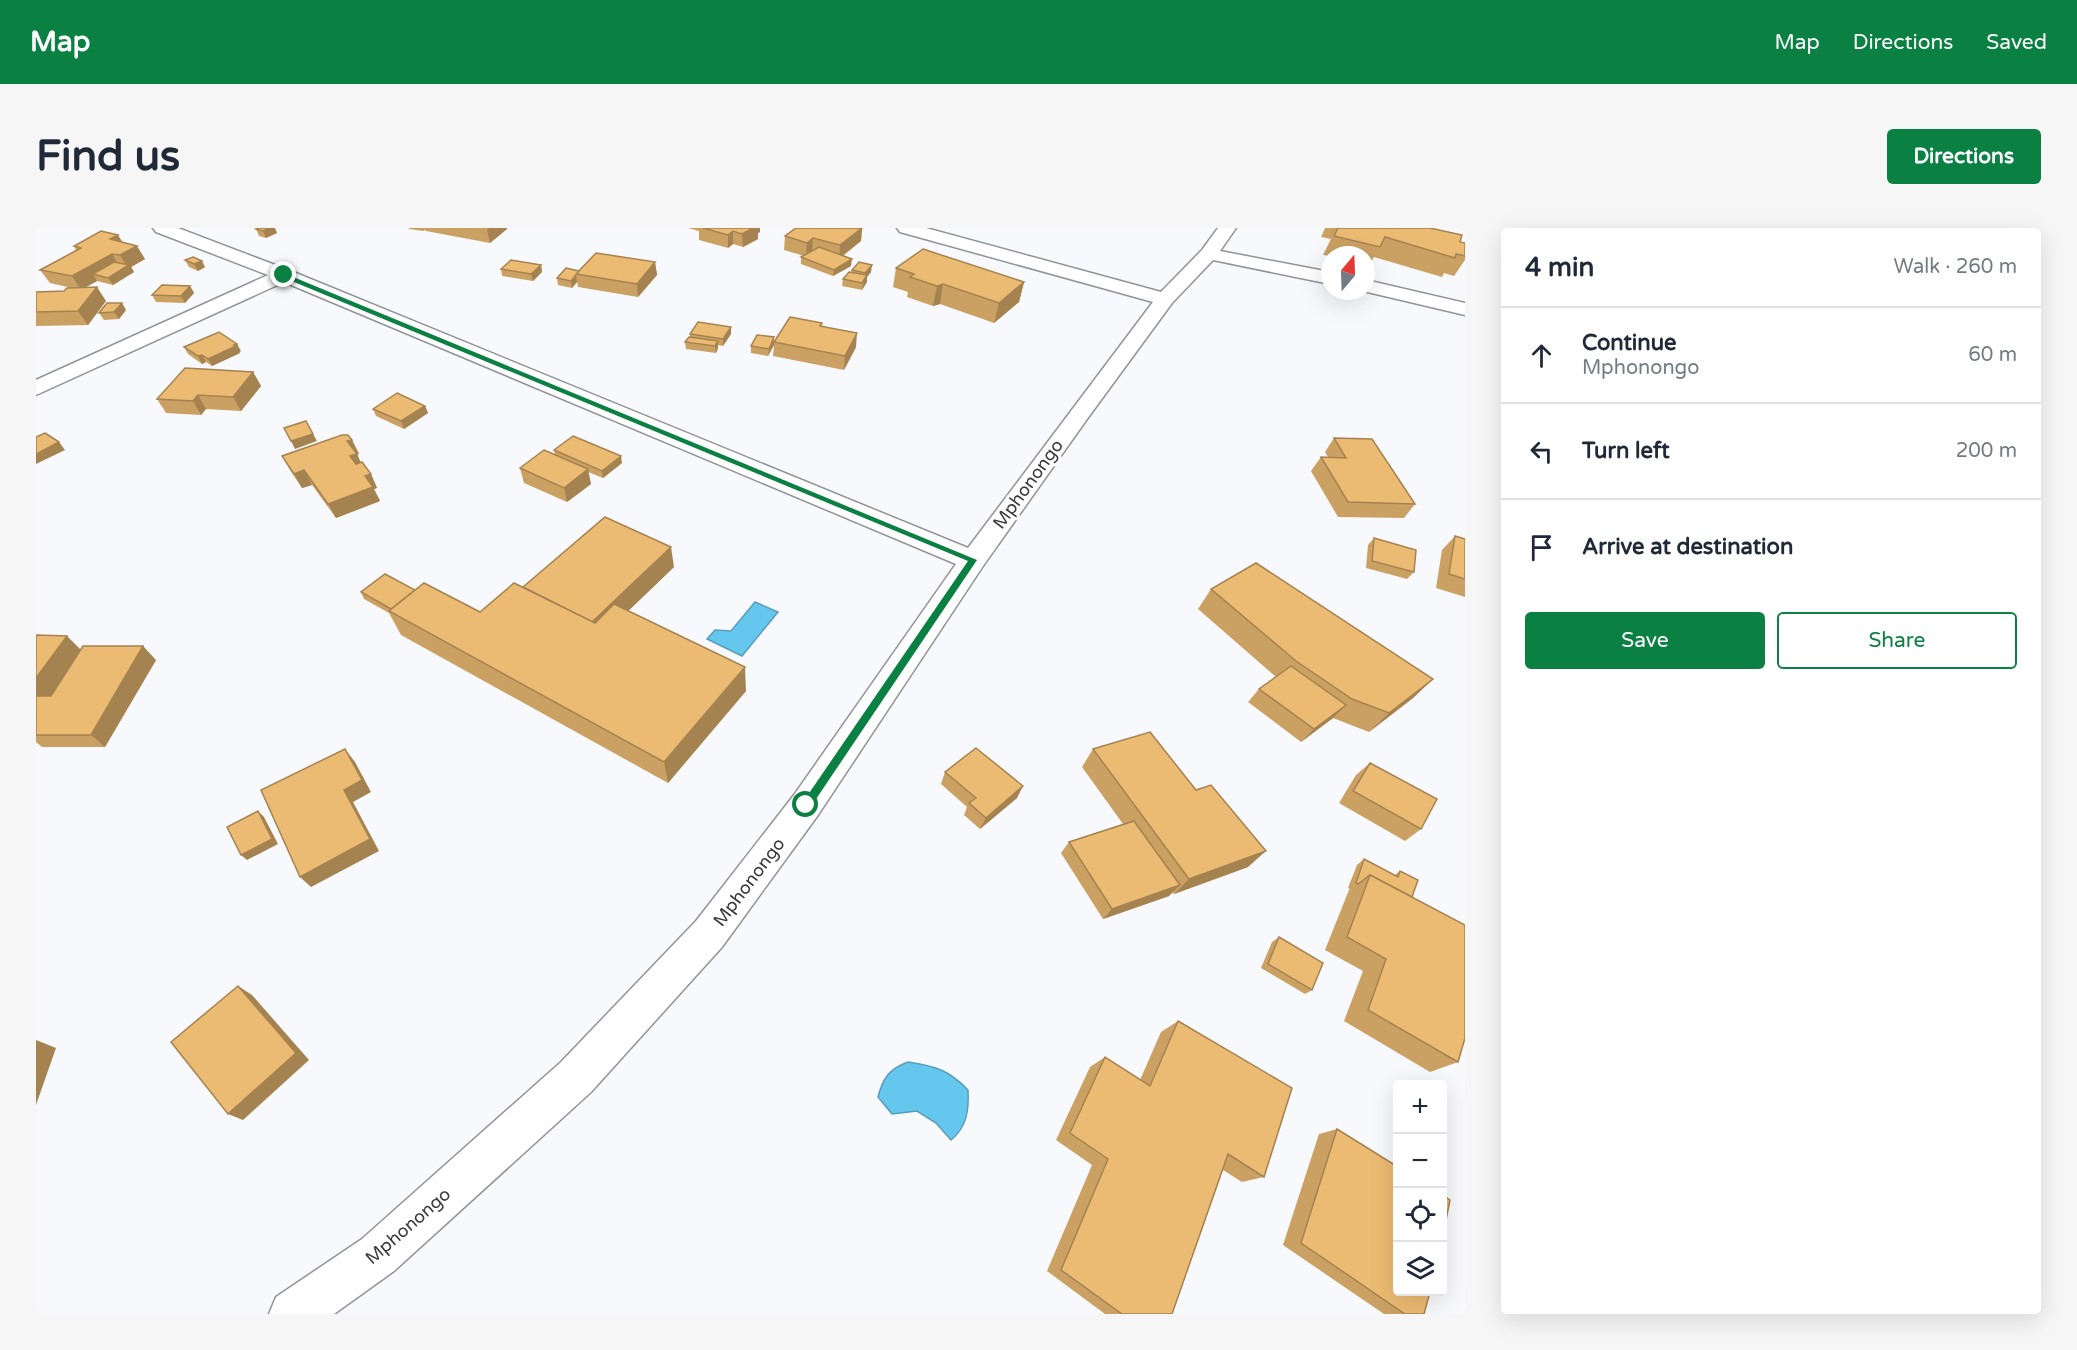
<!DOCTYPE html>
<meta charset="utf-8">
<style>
body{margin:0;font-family:"Varela Round",sans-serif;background:#f6f6f7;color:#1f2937}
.controls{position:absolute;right:18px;bottom:18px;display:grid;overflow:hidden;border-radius:6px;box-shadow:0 6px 24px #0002}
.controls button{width:54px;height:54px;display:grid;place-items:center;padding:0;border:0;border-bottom:2px solid #e0e1e3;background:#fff;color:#1f2937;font:30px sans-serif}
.compass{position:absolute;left:1285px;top:18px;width:54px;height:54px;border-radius:50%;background:#fff;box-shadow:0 6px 24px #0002;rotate:19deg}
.stop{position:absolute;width:18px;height:18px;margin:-14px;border:4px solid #0b8043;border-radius:50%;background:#fff}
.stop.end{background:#0b8043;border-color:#fff;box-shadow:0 2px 6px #0008}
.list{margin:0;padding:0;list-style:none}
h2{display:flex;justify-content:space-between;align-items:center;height:78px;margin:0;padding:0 24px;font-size:26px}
h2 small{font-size:20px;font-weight:400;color:#747a83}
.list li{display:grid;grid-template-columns:39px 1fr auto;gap:18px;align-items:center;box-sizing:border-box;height:96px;padding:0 24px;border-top:2px solid #e0e1e3}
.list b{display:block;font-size:22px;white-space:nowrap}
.list p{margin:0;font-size:20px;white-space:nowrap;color:#747a83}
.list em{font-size:20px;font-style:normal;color:#747a83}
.actions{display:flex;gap:12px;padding:18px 24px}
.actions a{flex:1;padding:14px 0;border:2px solid #0b8043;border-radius:6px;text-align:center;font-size:21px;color:#0b8043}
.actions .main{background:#0b8043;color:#fff}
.icon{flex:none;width:33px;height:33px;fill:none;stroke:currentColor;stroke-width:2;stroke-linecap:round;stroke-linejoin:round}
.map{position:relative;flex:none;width:1429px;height:1086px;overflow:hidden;border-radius:6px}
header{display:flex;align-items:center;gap:36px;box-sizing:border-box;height:84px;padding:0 30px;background:#0b8043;color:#fff}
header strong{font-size:28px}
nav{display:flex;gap:33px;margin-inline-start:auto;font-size:21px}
.intro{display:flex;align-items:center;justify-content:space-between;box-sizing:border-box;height:144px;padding:0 36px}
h1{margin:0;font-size:42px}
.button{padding:15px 27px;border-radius:6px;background:#0b8043;color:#fff;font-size:21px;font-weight:700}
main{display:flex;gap:36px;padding:0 36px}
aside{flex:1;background:#fff;border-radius:6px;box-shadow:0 6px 24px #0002}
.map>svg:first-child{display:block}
</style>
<header>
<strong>Map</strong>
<nav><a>Map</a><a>Directions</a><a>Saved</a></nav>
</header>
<div class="intro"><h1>Find us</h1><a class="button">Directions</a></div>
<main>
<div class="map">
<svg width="1429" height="1086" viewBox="0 0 1429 1086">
<rect width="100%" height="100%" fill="#f8f9fd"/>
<g fill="#66c7ee" stroke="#599db9" stroke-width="1.5">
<polygon points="719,374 742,384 706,428 671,411 679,402 695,403"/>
<path d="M872 834C899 838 913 842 932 862 933 882 931 899 915 912L900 895 881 883 856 886 842 869C847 850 853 841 872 834Z"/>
</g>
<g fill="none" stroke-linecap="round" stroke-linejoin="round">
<g stroke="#929397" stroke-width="3">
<g id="street">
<polygon points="117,0 142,0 255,43 932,320 1117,74 864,4 861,0 890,0 1125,64 1166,22 1182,0 1200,0 1184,23 1294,44 1294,56 1177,32 1136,75 1051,191 947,338 782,587 686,719 555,864 358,1043 298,1086 233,1086 240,1069 326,1011 525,834 660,693 758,567 920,336 248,54 0,167 0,152 232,47 120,4"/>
<polygon points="1330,52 1429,75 1429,87 1327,63 1330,63"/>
</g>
</g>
<use href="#street" fill="#fff" fill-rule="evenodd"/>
</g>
<g fill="#cba163">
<polygon points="373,0 471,0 471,1 454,15 390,3 389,2 387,3 373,1"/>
<polygon points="652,0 724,0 724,4 722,5 722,11 707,19 697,16 692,20 663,12 663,3"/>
<polygon points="760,0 826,0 825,13 807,28 815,38 797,48 765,36 765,29 768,28 748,22 749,8"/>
<polygon points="1289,0 1394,0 1424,14 1429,15 1429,32 1418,48 1408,45 1406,49 1338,29 1333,38 1330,37 1330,27 1294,27 1294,28 1287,27 1295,11 1285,9"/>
<polygon points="220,1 241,5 230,10 223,8"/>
<polygon points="86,14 109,31 95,39 98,44 77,57 61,53 49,59 70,73 52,97 0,98 0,64 28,63 36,60 14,55 4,42 40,22 38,18"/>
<polygon points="149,32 169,39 162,43 153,39"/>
<polygon points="619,34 621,47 602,69 542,59 541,54 536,60 522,57 521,50 543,43"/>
<polygon points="505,37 506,44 497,53 466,48 465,41"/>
<polygon points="860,40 988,54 983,74 958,95 904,76 897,78 871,69 872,64 857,59"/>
<polygon points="816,42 835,44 831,49 831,54 826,62 806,58 807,51 815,44"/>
<polygon points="154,58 158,65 149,75 120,74 116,67"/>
<polygon points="90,82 83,91 68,92 63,85"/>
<polygon points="786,95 786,99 820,119 808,142 737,128 738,117 732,128 715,125 715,118 738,109 738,114"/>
<polygon points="654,106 695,106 687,118 682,117 682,120 680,125 650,121 649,114 654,109"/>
<polygon points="148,119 205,123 203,124 204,125 176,138 170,134 166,136 152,126"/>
<polygon points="217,144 225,158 205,183 170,181 165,187 130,185 121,171"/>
<polygon points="389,178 392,185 368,201 340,188 337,181"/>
<polygon points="1298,210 1379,276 1368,290 1302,289 1275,243 1285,229 1292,229 1289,224"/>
<polygon points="316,212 323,226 321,226 325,235 335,246 341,260 338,261 344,273 300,290 276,257 266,260 254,242 246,228"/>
<polygon points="518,222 586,235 567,250 552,244 555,256 531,274 488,255 484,240 519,227"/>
<polygon points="1419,308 1429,311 1429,369 1400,360 1406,322"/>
<polygon points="1338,310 1378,344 1371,351 1330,340 1332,317"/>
<polygon points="638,339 592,383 710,463 632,555 365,407 353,385 328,371 325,364 379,362 444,384 487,359"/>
<polygon points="1175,361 1397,451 1377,470 1333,504 1297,490 1265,514 1212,474 1223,461 1240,449 1162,381"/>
<polygon points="0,407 45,422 120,432 69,519 6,519 0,514"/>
<polygon points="1057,521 1212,639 1138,666 1136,664 1133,668 1067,691 1025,625 1033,614 1087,596 1046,539"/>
<polygon points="1334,535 1385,601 1369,613 1303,575 1320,547"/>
<polygon points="909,544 981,570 944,601 928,587 931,579 905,556"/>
<polygon points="1328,631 1359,647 1364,643 1376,669 1422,834 1394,844 1308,793 1327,743 1289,722 1313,662 1314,661 1312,660 1321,637"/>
<polygon points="1243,709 1276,762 1269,766 1225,740 1236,714"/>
<polygon points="1142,793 1228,949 1206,954 1187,942 1136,1086 1069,1086 1011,1043 1056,937 1020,912 1054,839 1069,829 1104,852 1125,804"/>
<polygon points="1301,901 1388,1086 1348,1086 1247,1017 1283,906"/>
</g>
<g fill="#a58350">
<polygon points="234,0 239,0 241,5 230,10 227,3"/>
<polygon points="453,0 471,0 471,1 454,15 451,2"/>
<polygon points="716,0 724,0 724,4 722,5 722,11 707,19 706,6"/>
<polygon points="826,0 825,13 803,30 804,17"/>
<polygon points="697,3 697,16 692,20 692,7"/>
<polygon points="82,7 90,20 74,11"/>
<polygon points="777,10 776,23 770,28 771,15"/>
<polygon points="101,18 109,31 95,39 98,44 77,57 72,50 91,39 84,27"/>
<polygon points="76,26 84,39 57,46 61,53 45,62 36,48"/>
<polygon points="816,31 815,38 797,48 798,42"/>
<polygon points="166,33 169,39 162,43 158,36"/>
<polygon points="619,34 621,47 602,69 601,56"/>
<polygon points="505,37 506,44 497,53 495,46"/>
<polygon points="836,37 835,44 831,49 831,54 826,62 829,45"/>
<polygon points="540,47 541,54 536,60 535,53"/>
<polygon points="988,54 983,74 958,95 963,75"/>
<polygon points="907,56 904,76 897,78 901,58"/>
<polygon points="154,58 158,65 149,75 145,68"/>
<polygon points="61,59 70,73 52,97 42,83"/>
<polygon points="86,75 90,82 83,91 78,84"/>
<polygon points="695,99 695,106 687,118 687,111"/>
<polygon points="821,105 820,119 808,142 809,128"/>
<polygon points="738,109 738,117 732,128 733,121"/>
<polygon points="682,113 682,120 680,125 679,118"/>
<polygon points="201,116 205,123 203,124 204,125 176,138 172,131"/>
<polygon points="166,127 170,134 166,136 162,128"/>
<polygon points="217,144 225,158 205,183 197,169"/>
<polygon points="162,167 170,181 165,187 157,173"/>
<polygon points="389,178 392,185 368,201 365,193"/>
<polygon points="277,206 281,213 259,221 255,213"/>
<polygon points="316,212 323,226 321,226 327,240 321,242 314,228 311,213"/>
<polygon points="23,214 29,222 0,236 0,226"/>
<polygon points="585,228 586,235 567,250 566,243"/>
<polygon points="552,241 555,256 531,274 528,260"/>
<polygon points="268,242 276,257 266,260 258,246"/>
<polygon points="335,246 341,260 338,261 344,273 300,290 292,276 329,248"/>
<polygon points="635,319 638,339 561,413 556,394"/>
<polygon points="31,408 50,427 0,493 0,450"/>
<polygon points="107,418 120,432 69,519 55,507"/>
<polygon points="709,439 710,463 632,555 628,534"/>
<polygon points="1397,451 1377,470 1333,504 1353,485"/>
<polygon points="1310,477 1297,490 1265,514 1278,501"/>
<polygon points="309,521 319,534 335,564 317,574 343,623 275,659 264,649 308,562"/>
<polygon points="987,558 981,570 944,601 950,590"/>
<polygon points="222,583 228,589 242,616 211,632 205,627"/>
<polygon points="1230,623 1212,639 1138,666 1153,651"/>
<polygon points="1144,657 1133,668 1067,691 1076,681"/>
<polygon points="202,758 216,767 273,832 207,892 192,886"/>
<polygon points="0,812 20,820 0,877"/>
</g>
<g fill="#ecbb73" stroke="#a58350" stroke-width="1.5">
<polygon points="223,0 234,0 227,3 220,1"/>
<polygon points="667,0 717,0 706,6 697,3 692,7"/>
<polygon points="760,0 826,0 804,17 777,10 771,15 749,8"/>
<polygon points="1302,0 1394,0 1426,7 1424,14 1429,15 1429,28 1420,26 1419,30 1349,9 1344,19 1298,8"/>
<polygon points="65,3 82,7 74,11 101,18 84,27 76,26 36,48 4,42 45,20 38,18"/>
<polygon points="783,19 816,31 798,42 765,29"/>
<polygon points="887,21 988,54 963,75 907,56 901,58 874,49 878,46 860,40"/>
<polygon points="560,25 619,34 601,56 540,46"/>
<polygon points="157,29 166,33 158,36 149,32"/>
<polygon points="475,32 505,37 495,46 465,41"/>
<polygon points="78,34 93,37 72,50 57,46"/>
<polygon points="823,34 836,37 829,45 816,42"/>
<polygon points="530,40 543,43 535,53 521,50"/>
<polygon points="813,44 831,47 826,55 807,51"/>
<polygon points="126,57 154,58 145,68 116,67"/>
<polygon points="61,59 42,83 0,84 0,64 28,63 31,60"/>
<polygon points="71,75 86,75 78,84 63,85"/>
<polygon points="754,89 786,95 784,98 821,105 809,128 738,114"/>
<polygon points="662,94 695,99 687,111 654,106"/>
<polygon points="183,104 201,116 198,117 200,118 172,131 166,127 162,128 148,119"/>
<polygon points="721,107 738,109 733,121 715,118"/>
<polygon points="653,109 682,113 679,118 649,114"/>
<polygon points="149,140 217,144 197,169 162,167 157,173 121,171"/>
<polygon points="361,165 389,178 365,193 337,181"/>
<polygon points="270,193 277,206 255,213 248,200"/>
<polygon points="9,205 23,214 0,226 0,209"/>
<polygon points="306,207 312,207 316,212 311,213 321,226 314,228 320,236 326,234 335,246 329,248 337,259 292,276 268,242 258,246 246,228"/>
<polygon points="537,208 585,228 566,243 518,222"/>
<polygon points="1298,210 1336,211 1379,276 1312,274 1285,229 1310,230"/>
<polygon points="508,222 552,241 528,260 484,240"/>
<polygon points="569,289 635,319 556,394 487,359"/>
<polygon points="1419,308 1429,311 1429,351 1413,346"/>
<polygon points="1338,310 1380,322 1378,344 1336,333"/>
<polygon points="1220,335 1397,451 1353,485 1316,471 1260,433 1175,361"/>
<polygon points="349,346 379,362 355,381 325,364"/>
<polygon points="388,355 444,384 478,355 559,395 578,376 709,439 628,534 353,383"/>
<polygon points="0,407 31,408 0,450"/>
<polygon points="47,418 107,418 55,507 0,507 0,468 15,468"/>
<polygon points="1255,438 1310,477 1278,501 1223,461"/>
<polygon points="1114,504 1160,562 1175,557 1230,623 1153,651 1057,521"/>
<polygon points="940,520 987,558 950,590 933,575 940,570 909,544"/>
<polygon points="309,521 326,552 308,562 334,611 264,649 225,562"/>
<polygon points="1334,535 1401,571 1385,601 1317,563"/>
<polygon points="222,583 236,611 205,627 191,599"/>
<polygon points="1098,593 1144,657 1076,681 1033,614"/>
<polygon points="1328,631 1362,649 1364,643 1382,652 1376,669 1334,647 1322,656 1320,655"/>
<polygon points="1334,647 1429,697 1429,810 1422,834 1332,782 1350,731 1311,709"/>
<polygon points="1243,709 1287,735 1276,762 1232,736"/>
<polygon points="202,758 260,825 192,886 135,814"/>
<polygon points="1142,793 1256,860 1228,949 1192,926 1136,1086 1086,1086 1025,1042 1072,931 1034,905 1069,829 1114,858"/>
<polygon points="1301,901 1362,939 1362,1064 1394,1064 1388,1086 1369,1086 1265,1015"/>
<polygon points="1407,967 1414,972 1407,1007"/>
</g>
<polygon fill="#0b8043" points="246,46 250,46 941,332 774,580 767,580 767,574 932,333 246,49"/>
<g text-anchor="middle" stroke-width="6" stroke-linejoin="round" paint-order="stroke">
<g font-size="18" fill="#3a3a3c" stroke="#fff">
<text transform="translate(992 256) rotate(-54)" y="6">Mphonongo</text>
<text transform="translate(713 654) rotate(-53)" y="6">Mphonongo</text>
<text transform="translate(372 998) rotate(-41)" y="6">Mphonongo</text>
</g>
</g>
</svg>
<div class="controls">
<button>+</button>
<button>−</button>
<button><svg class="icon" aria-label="locate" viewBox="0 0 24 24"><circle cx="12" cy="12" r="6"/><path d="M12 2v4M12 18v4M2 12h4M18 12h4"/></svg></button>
<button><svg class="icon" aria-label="layers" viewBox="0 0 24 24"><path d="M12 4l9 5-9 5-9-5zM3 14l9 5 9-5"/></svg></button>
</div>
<svg class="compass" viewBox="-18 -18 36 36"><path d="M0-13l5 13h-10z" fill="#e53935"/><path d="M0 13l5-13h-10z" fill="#747a83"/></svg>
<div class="stop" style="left:770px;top:577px"></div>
<div class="stop end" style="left:248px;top:47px"></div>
</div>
<aside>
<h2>4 min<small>Walk · 260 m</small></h2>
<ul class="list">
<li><svg class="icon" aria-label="ahead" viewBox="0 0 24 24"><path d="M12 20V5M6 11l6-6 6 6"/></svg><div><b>Continue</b><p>Mphonongo</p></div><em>60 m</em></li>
<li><svg class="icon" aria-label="left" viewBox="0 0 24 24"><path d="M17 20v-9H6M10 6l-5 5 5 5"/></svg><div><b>Turn left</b></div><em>200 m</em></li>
<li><svg class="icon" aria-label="arrive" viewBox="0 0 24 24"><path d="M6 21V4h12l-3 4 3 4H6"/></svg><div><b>Arrive at destination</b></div></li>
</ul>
<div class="actions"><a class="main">Save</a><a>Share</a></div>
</aside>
</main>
